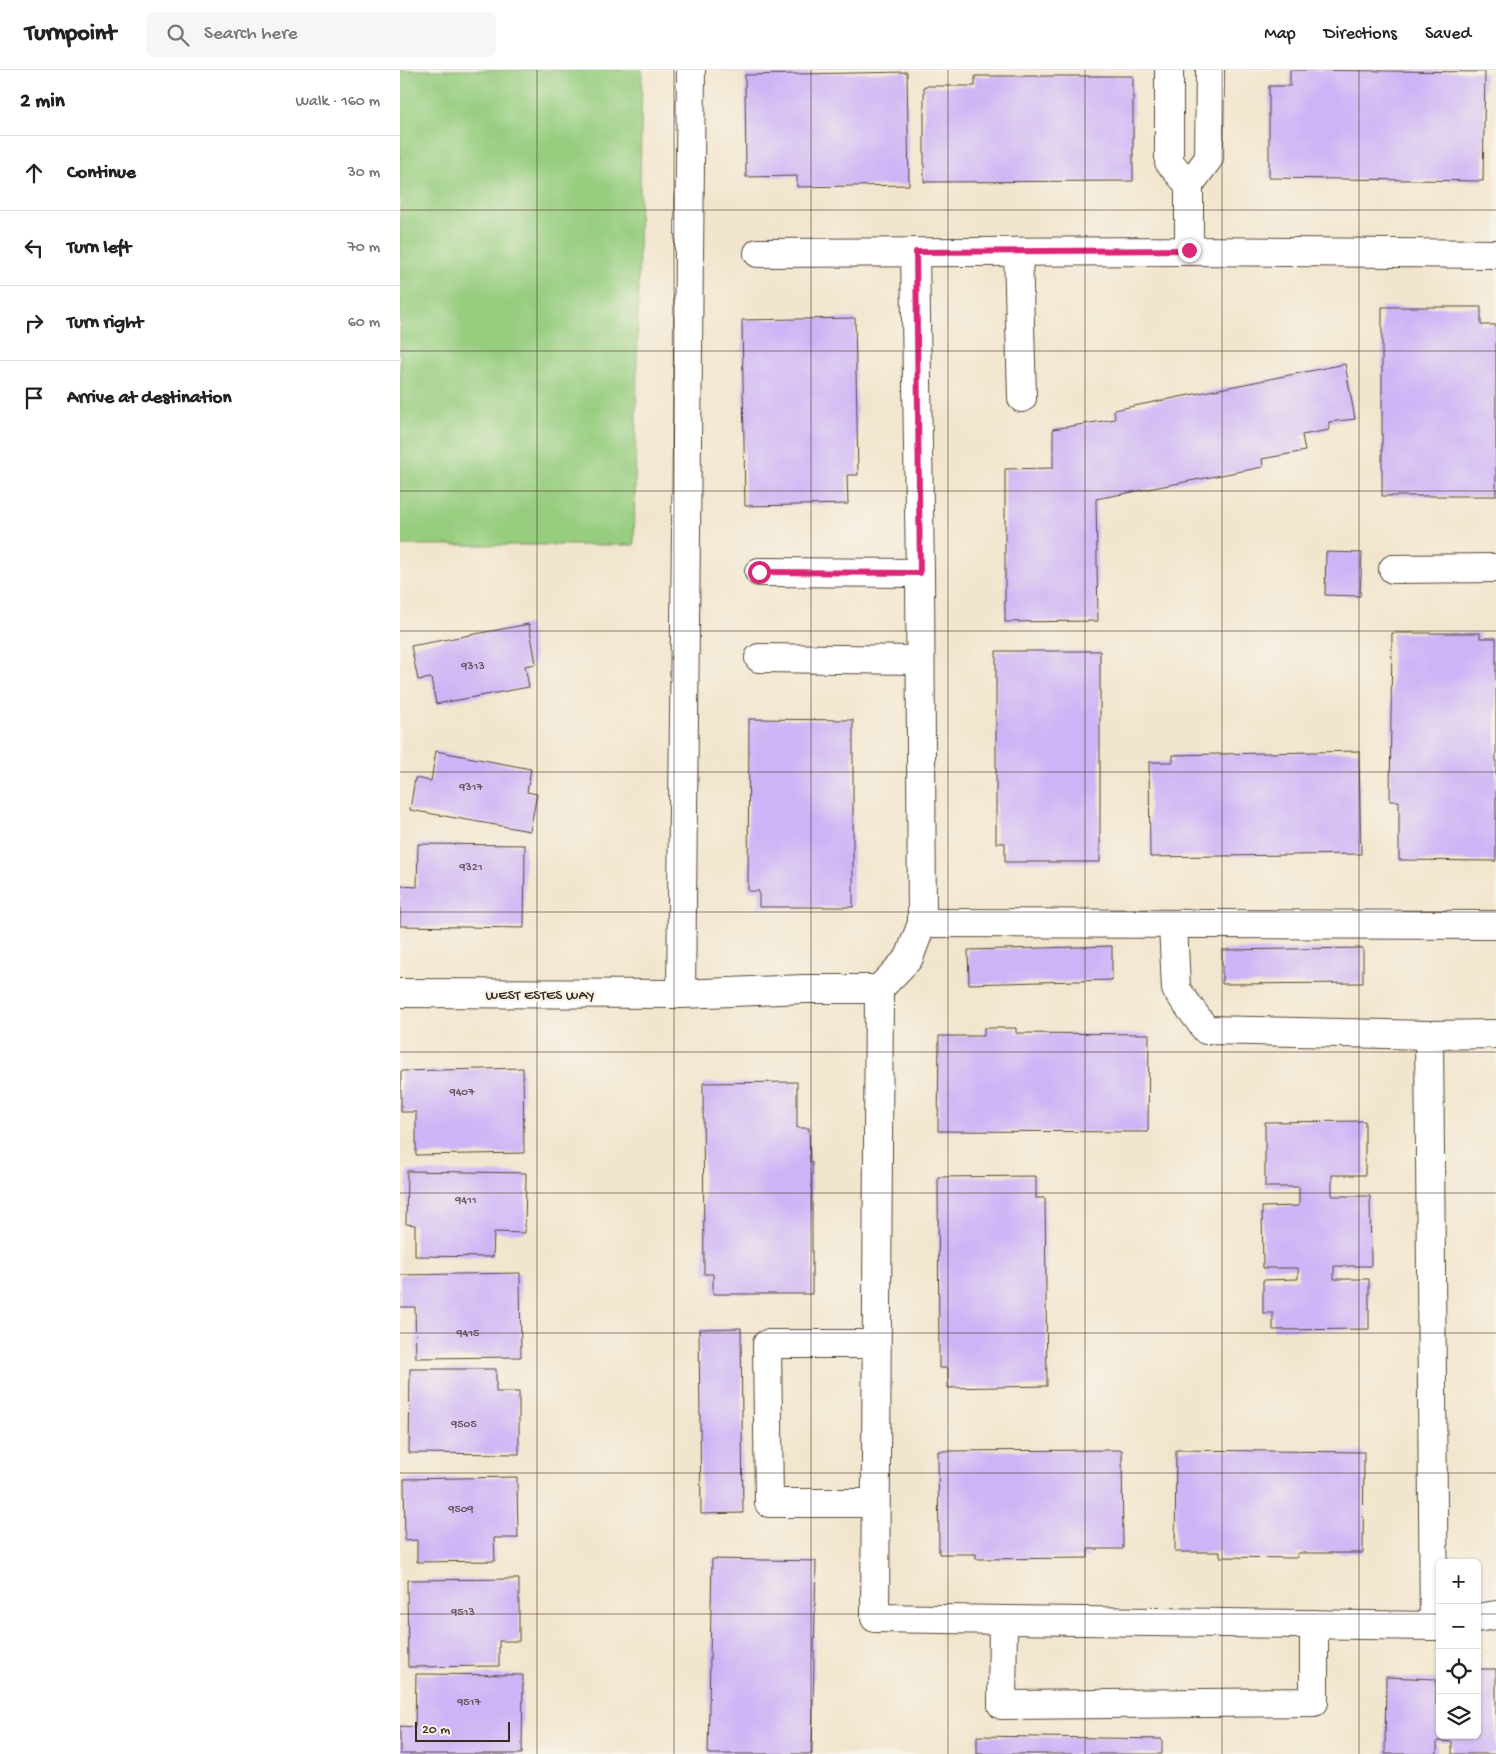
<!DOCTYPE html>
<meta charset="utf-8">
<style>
body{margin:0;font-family:"Gochi Hand",sans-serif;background:#f6f6f6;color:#222}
.controls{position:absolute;right:15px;bottom:15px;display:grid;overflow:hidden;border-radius:8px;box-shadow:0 1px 4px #0004}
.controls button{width:45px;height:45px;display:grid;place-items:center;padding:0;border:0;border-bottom:1px solid #e0e0e0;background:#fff;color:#222;font:25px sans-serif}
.scale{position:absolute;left:15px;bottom:12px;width:95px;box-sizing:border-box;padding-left:5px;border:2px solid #3b2a1e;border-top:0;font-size:14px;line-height:18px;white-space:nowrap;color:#3b2a1e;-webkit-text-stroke:4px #f7f3e8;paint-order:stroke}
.stop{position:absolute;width:15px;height:15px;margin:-11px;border:4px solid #db2777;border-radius:50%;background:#fff}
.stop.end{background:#db2777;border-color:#fff;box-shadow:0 1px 5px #0008}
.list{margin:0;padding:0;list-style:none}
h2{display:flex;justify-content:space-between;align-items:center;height:65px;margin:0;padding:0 20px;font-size:21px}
h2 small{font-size:16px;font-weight:400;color:#767676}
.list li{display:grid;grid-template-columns:32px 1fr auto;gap:15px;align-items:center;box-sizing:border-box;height:75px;padding:0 20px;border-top:1px solid #e0e0e0}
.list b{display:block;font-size:19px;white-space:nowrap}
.list em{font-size:16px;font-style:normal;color:#767676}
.icon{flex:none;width:28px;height:28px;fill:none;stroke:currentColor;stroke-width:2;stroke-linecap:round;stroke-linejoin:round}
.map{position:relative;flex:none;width:1096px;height:1684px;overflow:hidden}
header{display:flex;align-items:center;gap:30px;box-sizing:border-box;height:70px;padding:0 25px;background:#fff;border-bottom:1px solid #e0e0e0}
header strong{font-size:24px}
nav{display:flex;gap:28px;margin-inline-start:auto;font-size:18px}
.search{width:350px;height:45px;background:#f6f6f6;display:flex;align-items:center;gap:12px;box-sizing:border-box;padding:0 18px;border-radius:8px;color:#767676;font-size:19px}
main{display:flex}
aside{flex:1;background:#fff}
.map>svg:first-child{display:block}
</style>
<header>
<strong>Turnpoint</strong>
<div class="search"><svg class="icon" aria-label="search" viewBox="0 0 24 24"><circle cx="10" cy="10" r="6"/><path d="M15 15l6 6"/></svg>Search here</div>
<nav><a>Map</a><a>Directions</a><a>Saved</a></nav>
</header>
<main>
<aside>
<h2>2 min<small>Walk · 160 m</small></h2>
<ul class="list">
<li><svg class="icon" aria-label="ahead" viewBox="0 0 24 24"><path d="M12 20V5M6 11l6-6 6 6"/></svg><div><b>Continue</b></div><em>30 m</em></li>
<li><svg class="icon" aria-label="left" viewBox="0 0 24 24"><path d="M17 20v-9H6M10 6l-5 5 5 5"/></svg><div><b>Turn left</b></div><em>70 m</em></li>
<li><svg class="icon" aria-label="right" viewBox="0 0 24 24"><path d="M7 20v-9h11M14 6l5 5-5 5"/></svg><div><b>Turn right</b></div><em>60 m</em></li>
<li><svg class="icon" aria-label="arrive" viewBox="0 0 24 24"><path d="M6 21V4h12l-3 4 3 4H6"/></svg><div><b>Arrive at destination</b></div></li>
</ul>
</aside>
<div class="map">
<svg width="1096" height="1684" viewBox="0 0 1096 1684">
<rect width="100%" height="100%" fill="#f7f3e8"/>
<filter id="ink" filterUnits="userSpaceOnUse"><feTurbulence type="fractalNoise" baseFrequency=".02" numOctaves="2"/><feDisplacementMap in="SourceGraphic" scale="10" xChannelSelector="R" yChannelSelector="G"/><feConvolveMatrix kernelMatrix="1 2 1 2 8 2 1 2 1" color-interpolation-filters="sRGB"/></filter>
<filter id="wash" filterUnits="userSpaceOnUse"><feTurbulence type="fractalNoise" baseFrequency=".0096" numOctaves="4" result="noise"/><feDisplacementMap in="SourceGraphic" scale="20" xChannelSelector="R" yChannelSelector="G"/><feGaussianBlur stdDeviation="1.12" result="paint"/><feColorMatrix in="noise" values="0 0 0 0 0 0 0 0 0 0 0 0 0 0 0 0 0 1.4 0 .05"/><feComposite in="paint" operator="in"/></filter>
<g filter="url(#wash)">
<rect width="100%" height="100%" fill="#f2e5cd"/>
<polygon fill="#97cd7f" stroke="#697c4e" points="0,0 242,0 234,475 0,475"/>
<g id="blocks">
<g fill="#cdb4f6">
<polygon points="890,0 1085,2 1083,111 869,108 869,16 890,16"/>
<polygon points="507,2 509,115 397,117 397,106 346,107 345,5"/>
<polygon points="575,6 733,6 733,111 524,112 524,16 575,16"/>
<polygon points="982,237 1081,237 1081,255 1096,255 1096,426 982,426"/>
<polygon points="455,248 458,405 447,405 448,434 345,436 342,250"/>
<polygon points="945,294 955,349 929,352 929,360 902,365 905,381 862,389 863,397 696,429 698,551 605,552 605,399 653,398 653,359 715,349 714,340"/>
<polygon points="926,482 962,483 960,526 925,525"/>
<polygon points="129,554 136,594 125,596 129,617 36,634 31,608 18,610 11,576"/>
<polygon points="992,563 1080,563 1080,568 1096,568 1096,791 999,790 999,731 990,731"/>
<polygon points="596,581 700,581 700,792 605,792 605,773 596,773"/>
<polygon points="349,649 453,650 453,837 359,837 359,821 348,821"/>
<polygon points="36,681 131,699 127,722 137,724 130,761 10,740 15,708 31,711"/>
<polygon points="959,681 961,784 750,787 749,692 773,692 773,685"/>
<polygon points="18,774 125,775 124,858 0,856 0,816 17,817"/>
<polygon points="712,876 712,910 569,914 568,880"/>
<polygon points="963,878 963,913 822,914 822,880"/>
<polygon points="584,958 616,958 616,963 749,964 748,1062 538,1061 539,966 584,966"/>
<polygon points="123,998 124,1083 16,1085 16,1042 1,1042 1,1001"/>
<polygon points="397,1012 397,1058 409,1058 410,1092 412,1092 412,1224 313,1224 313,1204 304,1204 303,1013"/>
<polygon points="965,1051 965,1105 932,1105 932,1126 970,1126 971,1196 934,1196 934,1209 969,1209 969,1259 873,1260 873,1243 863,1243 863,1210 898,1209 898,1198 863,1198 862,1137 899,1136 899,1117 865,1117 865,1052"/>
<polygon points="7,1101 126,1103 125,1163 94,1162 93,1187 15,1186 15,1155 6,1154"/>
<polygon points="636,1106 636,1128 645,1128 647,1316 548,1318 548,1298 539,1298 538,1107"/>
<polygon points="120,1203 121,1287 16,1288 15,1237 0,1237 0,1205"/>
<polygon points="341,1258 343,1443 301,1444 299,1259"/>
<polygon points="10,1299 96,1299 96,1322 119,1322 119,1384 9,1383"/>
<polygon points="722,1380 723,1479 688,1479 688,1488 576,1489 576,1484 539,1484 538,1381"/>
<polygon points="776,1380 964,1382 963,1483 897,1483 897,1488 820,1487 820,1482 775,1482"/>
<polygon points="117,1407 118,1468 94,1468 95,1491 17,1492 17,1470 5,1471 4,1409"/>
<polygon points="312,1489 416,1491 412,1684 308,1684"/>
<polygon points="119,1509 119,1571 99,1571 99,1596 8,1597 7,1510"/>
<polygon points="1077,1599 1096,1599 1096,1684 1052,1684 1052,1672 1037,1671 1037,1684 985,1684 986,1607 1036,1609 1036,1635 1040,1635 1040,1665 1077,1665"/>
<polygon points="16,1604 123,1605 122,1684 0,1684 0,1656 15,1657"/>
<polygon points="577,1666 762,1669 762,1684 577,1684"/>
</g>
</g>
</g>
<g filter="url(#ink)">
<use href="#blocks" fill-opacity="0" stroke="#564638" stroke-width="1"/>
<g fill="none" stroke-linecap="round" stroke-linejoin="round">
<g stroke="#564638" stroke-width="30">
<g id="minor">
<polyline points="769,0 769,92 789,115 809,88 810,0"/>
<polyline points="789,181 1096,184"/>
<polyline points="515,182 520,503 522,853 509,888 479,919 475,1548 1034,1556"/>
<polyline points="618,182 622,328"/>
<polyline points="358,183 789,181 789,115"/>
<polyline points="993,499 1096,498"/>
<polyline points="359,502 520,503"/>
<polyline points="359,588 520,590"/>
<polyline points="522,853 1096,855"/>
<polyline points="773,854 776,919 806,960 1029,965"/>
<polyline points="0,923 281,924 404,919 479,919"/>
<polyline points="281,924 291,0"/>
<polyline points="475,1433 369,1433 367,1274 476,1274"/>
<polyline points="1077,1548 1096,1545"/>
<polyline points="603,1550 602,1635 914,1632 914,1554"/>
<polyline points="1040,1554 1034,1556 1029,965 1096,964"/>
</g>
</g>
<use href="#minor" stroke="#fff" stroke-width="28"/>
</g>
</g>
<g fill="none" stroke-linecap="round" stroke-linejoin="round" filter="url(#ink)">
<polyline stroke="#db2777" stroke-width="6" points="359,502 520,503 516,182 789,180"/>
</g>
<path fill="none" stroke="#3b2a1e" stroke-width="1" stroke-opacity="0.55" d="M137 0V1684M274 0V1684M411 0V1684M548 0V1684M685 0V1684M822 0V1684M959 0V1684M0 140H1096M0 281H1096M0 421H1096M0 561H1096M0 702H1096M0 842H1096M0 982H1096M0 1123H1096M0 1263H1096M0 1403H1096M0 1544H1040M1077 1544H1096"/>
<g text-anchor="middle" stroke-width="5" stroke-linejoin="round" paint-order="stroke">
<g font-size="12" fill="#604c54">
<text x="73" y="599">9313</text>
<text x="71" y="720">9317</text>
<text x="71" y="800">9321</text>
<text x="62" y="1025">9407</text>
<text x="66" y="1133">9411</text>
<text x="68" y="1266">9415</text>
<text x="64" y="1357">9505</text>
<text x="61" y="1442">9509</text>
<text x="63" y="1545">9513</text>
<text x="69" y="1635">9517</text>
</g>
<g font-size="15" fill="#3b2a1e" stroke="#f7f3e8">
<text x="140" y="929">WEST ESTES WAY</text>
</g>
</g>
</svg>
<div class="controls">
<button>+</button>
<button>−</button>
<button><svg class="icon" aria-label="locate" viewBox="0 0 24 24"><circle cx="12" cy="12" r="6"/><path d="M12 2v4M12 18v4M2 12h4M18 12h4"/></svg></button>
<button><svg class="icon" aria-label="layers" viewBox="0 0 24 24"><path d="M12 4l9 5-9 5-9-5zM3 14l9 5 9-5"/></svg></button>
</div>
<div class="scale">20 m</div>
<div class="stop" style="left:359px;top:502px"></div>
<div class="stop end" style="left:789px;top:180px"></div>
</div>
</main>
